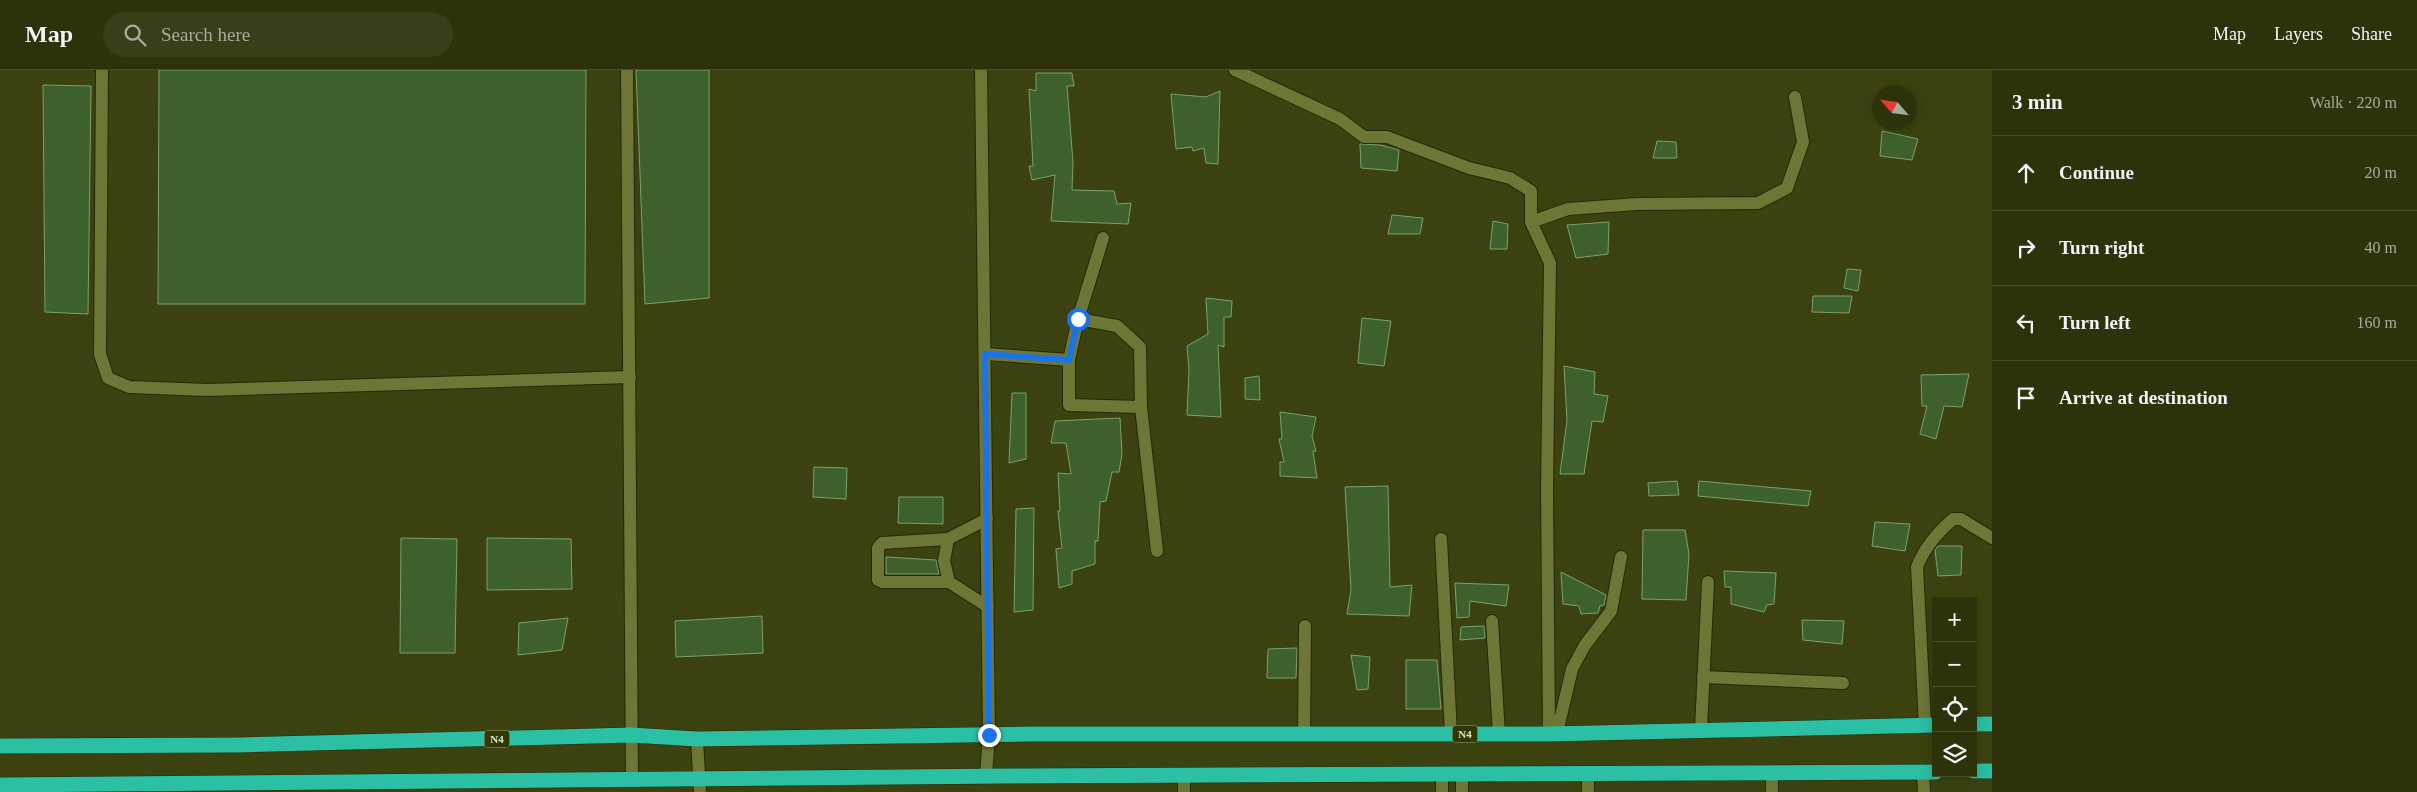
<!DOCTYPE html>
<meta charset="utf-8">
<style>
body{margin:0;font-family:Georgia,serif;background:#393e19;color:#f1f3f6}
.controls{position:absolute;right:15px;bottom:15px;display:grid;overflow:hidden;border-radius:0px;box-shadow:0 2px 12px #0003}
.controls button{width:45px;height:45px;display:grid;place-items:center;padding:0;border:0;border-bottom:1px solid #484d2c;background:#2d320b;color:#f1f3f6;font:25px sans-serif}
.compass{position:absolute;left:1872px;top:15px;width:45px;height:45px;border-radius:50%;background:#2d320b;box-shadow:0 2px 12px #0003;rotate:298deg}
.stop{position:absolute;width:15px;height:15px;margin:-11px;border:4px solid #1a73e8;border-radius:50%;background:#fff}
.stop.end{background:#1a73e8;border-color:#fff;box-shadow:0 1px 5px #0008}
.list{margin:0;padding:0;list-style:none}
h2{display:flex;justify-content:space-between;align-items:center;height:65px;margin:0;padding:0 20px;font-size:21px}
h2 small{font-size:16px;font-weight:400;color:#a7aa9d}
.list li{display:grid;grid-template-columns:32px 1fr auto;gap:15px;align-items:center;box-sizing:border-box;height:75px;padding:0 20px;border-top:1px solid #484d2c}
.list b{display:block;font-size:19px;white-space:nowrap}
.list em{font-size:16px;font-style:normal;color:#a7aa9d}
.icon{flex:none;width:28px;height:28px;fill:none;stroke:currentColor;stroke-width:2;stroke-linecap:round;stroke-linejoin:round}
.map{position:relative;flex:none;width:1992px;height:722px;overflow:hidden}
header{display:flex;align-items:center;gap:30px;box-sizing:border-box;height:70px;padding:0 25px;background:#2d320b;border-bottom:1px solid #484d2c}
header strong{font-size:24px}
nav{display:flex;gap:28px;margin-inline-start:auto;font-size:18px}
.search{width:350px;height:45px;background:#393e19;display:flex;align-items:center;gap:12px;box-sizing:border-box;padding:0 18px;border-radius:28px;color:#a7aa9d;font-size:19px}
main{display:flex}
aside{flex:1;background:#2d320b}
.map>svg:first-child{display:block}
</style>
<header>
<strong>Map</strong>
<div class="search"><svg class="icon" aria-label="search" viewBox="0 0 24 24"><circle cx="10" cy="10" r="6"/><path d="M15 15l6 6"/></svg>Search here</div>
<nav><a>Map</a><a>Layers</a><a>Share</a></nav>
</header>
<main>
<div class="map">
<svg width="1992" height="722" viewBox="0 0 1992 722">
<rect width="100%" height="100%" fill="#3c420f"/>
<g fill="#3e602c" stroke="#7ba169">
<polygon points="159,0 586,0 585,234 158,234"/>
<polygon points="636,0 709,0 709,228 645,234"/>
<polygon points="1036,3 1072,3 1074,16 1067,16 1073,92 1072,120 1114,121 1117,134 1131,133 1128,154 1051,151 1055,105 1032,110 1029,96 1033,96 1029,19 1036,21"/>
<polygon points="43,15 91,16 88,244 45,242"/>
<polygon points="1220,21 1218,94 1206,93 1204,78 1193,81 1192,77 1176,79 1171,24 1206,27"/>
<polygon points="1882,61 1918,69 1912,90 1880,86"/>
<polygon points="1657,71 1676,72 1677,88 1653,88"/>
<polygon points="1360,74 1380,75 1399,80 1397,101 1361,98"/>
<polygon points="1392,145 1423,148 1420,164 1388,164"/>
<polygon points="1493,151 1508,154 1507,179 1490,179"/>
<polygon points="1609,152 1608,184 1576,188 1567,155"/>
<polygon points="1847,199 1861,200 1858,221 1844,218"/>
<polygon points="1813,226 1852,226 1849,243 1812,242"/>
<polygon points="1206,228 1232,231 1231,247 1224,247 1224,277 1218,275 1221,347 1187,345 1189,300 1187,276 1208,264"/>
<polygon points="1362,248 1391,251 1384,296 1358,293"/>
<polygon points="1564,296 1595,302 1594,324 1608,326 1603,352 1592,351 1584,404 1560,404 1567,350"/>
<polygon points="1969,304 1962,337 1944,336 1936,369 1920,364 1927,336 1922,336 1921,305"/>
<polygon points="1259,306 1260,330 1245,329 1245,308"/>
<polygon points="1012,323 1026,323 1026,389 1009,393"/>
<polygon points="1280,342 1316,347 1312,366 1316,381 1313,381 1317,408 1280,406 1280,392 1284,392 1279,369 1282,369"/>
<polygon points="1120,348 1122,384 1119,402 1112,402 1106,431 1100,432 1098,471 1095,471 1095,494 1072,501 1072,514 1059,518 1056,479 1062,478 1058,441 1060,441 1058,403 1071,404 1066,373 1051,373 1055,351"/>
<polygon points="814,397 847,398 846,429 813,427"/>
<polygon points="1677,411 1679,425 1649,426 1648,413"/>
<polygon points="1699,411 1811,421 1808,436 1698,426"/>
<polygon points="1388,416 1390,517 1412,515 1409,546 1347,544 1351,520 1345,417"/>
<polygon points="899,427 943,427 943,454 898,453"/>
<polygon points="1034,438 1033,540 1014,542 1016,439"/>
<polygon points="1875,452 1910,454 1905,481 1872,476"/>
<polygon points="1643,460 1685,460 1689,484 1686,530 1642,529"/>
<polygon points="401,468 457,469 455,583 400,583"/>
<polygon points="487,468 571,469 572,519 487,520"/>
<polygon points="1938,476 1962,476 1961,505 1938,506 1935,480"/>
<polygon points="886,487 936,490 939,504 886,504"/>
<polygon points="1724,501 1776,503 1774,534 1767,535 1764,542 1731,534 1731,517 1725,517"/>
<polygon points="1561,502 1606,525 1604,535 1600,536 1598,543 1581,544 1579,536 1563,534"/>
<polygon points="1455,513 1509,515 1506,536 1470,531 1469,547 1457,548"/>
<polygon points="762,546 763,583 676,587 675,551"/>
<polygon points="568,548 562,580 518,585 519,553"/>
<polygon points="1802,550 1844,551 1842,574 1803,570"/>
<polygon points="1484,556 1485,568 1460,570 1461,557"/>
<polygon points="1297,578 1296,608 1267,608 1268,579"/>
<polygon points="1351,585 1370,587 1368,619 1357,620"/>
<polygon points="1406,590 1437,590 1441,639 1406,639"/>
</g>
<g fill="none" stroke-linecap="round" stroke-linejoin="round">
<g stroke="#242805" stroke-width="14">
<g id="minor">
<polyline points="102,0 100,284 108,308 129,317 207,320 630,307"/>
<polyline points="627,0 632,709"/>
<polyline points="981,0 989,665 986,706"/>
<polyline points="1235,0 1340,49 1364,67 1387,67 1469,98 1510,108 1531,121 1531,152 1550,193 1547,418 1549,664"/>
<polyline points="1531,152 1568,139 1637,134 1758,133 1787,118 1803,72 1795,27"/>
<polyline points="1078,249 1117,256 1140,277 1141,337 1157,481"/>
<polyline points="985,284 1069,290 1078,249 1103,168"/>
<polyline points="1069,290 1069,335 1141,337"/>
<polyline points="987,449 948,469 944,491 949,512 988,537"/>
<polyline points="948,469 882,473 878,478 878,510 882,512 949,512"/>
<polyline points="1441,469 1451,664"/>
<polyline points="1492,551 1499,664"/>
<polyline points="1703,607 1843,613"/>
<path d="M1925 655 1917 497C1924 478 1937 463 1953 449H1961L1992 468"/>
<polyline points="1701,659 1708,512"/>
<polyline points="1557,663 1572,599 1585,575 1611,541 1621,487"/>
<polyline points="1304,664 1305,556"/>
<polyline points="697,669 700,722"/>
<polyline points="1923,702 1924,722"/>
<polyline points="1772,703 1772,722"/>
<polyline points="1442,704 1442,722"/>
<polyline points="1462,704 1462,722"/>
<polyline points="1184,705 1184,722"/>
<polyline points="1588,722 1588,704"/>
</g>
</g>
<g stroke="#242805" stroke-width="16">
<g id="highway">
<polyline points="1973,654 1992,654"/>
<polyline points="0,676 239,675 631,665 697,669 1032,664 1549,664 1936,655"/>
<polyline points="1973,701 1992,701"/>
<polyline points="0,715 1007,706 1936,702"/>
</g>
</g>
<use href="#minor" stroke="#6d7635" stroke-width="12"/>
<use href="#highway" stroke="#2bc0a3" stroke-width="15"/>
</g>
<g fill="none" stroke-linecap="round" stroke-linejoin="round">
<polyline stroke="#1a73e8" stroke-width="6" points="989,665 985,284 1069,290 1078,249"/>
</g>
<g text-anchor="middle" stroke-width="4" stroke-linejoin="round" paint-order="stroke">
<g fill="#323802" stroke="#a9af88" stroke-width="1">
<rect x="1452.5" y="655.5" width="25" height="17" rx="4"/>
<rect x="484.5" y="660.5" width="25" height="17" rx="4"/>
</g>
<g font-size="11" font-weight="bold" fill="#dce2c1">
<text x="1465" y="668">N4</text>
<text x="497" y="673">N4</text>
</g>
</g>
</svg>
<div class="controls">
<button>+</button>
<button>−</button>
<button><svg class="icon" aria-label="locate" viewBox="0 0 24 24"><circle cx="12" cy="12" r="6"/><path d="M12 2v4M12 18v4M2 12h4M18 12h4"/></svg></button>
<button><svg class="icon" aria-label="layers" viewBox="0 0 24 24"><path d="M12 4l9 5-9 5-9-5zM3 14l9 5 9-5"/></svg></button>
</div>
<svg class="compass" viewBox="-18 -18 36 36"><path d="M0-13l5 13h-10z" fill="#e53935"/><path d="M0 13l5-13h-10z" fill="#a7aa9d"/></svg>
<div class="stop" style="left:1078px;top:249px"></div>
<div class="stop end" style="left:989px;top:665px"></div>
</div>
<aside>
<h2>3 min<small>Walk · 220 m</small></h2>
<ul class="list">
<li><svg class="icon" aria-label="ahead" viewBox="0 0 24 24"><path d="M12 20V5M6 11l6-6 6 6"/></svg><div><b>Continue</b></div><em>20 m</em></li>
<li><svg class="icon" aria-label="right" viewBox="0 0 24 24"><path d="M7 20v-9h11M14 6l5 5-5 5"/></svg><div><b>Turn right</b></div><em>40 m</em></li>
<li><svg class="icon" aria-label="left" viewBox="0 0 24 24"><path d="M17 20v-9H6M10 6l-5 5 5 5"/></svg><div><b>Turn left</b></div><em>160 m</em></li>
<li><svg class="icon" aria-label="arrive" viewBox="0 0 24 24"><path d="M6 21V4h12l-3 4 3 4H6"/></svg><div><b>Arrive at destination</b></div></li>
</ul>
</aside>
</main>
